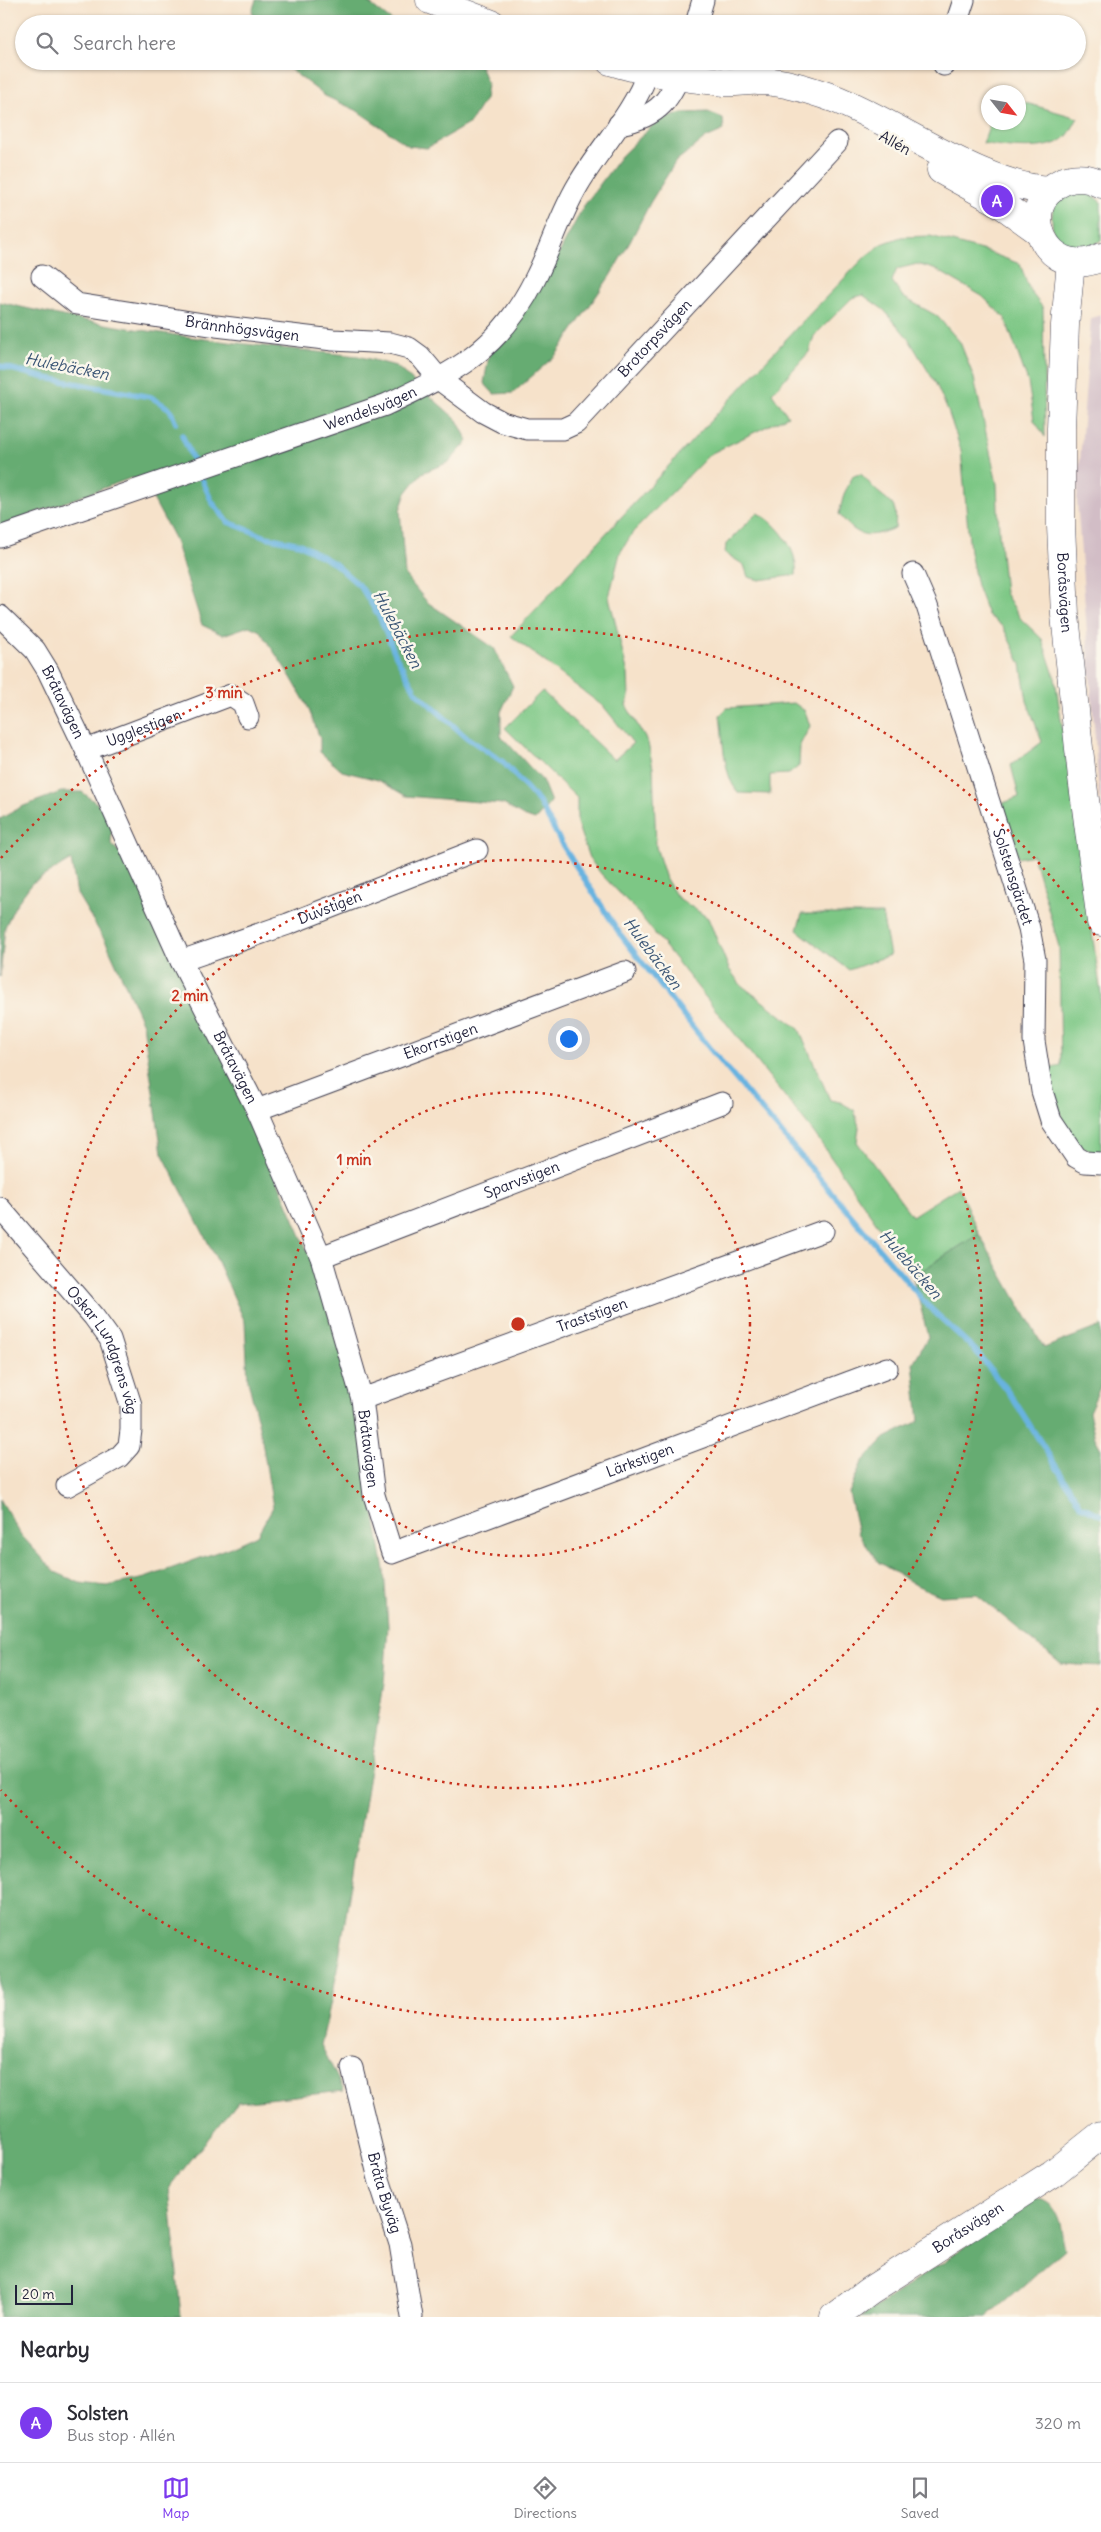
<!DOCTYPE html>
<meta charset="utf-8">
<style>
body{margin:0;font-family:Delius,sans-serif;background:#f2f2f3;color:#2b2b33}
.compass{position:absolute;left:981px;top:85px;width:45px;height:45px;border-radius:50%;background:#fff;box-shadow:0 1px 4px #0004;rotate:121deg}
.scale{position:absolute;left:15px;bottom:12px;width:58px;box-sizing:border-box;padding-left:5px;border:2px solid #22223b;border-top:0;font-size:14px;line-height:18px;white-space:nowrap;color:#22223b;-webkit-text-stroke:4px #fbf7ec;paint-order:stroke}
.you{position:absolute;left:568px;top:1038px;width:18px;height:18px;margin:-12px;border:4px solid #fff;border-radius:50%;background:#1a73e8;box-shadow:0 0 0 8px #1a73e833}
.badge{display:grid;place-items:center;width:32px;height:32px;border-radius:50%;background:#7c3aed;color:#fff;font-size:16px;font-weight:700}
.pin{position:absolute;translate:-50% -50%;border:2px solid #fff;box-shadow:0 1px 5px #0006}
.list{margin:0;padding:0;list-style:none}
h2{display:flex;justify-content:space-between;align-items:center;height:65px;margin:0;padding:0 20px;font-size:21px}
h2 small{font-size:16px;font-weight:400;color:#7c7c81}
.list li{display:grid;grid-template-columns:32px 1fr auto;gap:15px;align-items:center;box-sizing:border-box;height:80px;padding:0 20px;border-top:1px solid #e1e1e2}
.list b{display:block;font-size:19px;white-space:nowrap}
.list p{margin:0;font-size:16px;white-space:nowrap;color:#7c7c81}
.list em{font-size:16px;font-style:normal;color:#7c7c81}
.icon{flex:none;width:28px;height:28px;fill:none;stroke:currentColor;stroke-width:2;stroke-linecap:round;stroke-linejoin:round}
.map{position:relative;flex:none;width:1101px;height:2317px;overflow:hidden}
.search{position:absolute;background:#fff;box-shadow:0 1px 4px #0004;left:15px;right:15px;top:15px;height:55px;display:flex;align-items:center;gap:12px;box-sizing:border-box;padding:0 18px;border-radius:28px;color:#7c7c81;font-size:19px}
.sheet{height:145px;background:#fff}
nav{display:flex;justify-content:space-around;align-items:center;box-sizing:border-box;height:70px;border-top:1px solid #e1e1e2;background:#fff;font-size:14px;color:#7c7c81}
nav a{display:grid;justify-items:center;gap:2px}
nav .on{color:#7c3aed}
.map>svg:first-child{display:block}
</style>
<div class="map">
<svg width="1101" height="2317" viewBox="0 0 1101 2317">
<rect width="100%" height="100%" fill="#fbf7ec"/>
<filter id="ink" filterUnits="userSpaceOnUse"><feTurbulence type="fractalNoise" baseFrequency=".02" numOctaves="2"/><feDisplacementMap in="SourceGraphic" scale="10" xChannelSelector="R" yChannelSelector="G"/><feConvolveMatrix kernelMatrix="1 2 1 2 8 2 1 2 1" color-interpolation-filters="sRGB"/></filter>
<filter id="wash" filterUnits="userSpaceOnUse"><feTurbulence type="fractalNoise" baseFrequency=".0096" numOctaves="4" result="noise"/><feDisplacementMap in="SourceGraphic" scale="20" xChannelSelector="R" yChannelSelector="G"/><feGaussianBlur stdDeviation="1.12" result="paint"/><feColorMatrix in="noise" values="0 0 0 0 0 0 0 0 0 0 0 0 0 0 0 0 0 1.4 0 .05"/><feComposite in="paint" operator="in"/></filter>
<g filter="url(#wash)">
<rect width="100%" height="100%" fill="#f6e2ca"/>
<polygon fill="#d2bdc6" points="1101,315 1101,818 1077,500 1091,318"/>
<g fill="#7dc785" stroke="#507460">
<path d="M1019 101 1078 118C1074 124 1070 134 1065 138 1047 153 1003 147 983 143L990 123 1018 122Z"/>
<path d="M1076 191 1088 192 1101 202V240C1080 257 1071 249 1053 234 1051 210 1050 199 1076 191Z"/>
<polygon points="930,236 985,251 1020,264 1030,291 1043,308 1045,437 1034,420 1028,382 1005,318 982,296 937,270 917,264 897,269 892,281 903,297 937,316 960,342 974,378 997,484 999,532 1005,593 1021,619 1042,639 1055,678 1101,994 1101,1153 1097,1154 1076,1145 1067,1133 1047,1069 1061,1066 1059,947 1033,855 1018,858 1001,804 1019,797 1011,765 1042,742 1027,701 1021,664 1003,627 988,615 977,586 970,552 961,450 948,411 936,384 908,338 884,310 863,295 852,298 814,336 809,352 772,393 788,416 710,454 633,532 620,553 609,597 628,674 629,697 626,705 648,743 653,768 656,847 666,879 677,897 708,918 729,969 741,985 799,1029 830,1100 840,1102 854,1110 859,1127 857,1142 912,1216 958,1187 979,1234 913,1276 814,1133 636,910 602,875 589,858 577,823 577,798 505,728 542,691 614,760 633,743 604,707 511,636 802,322 866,256 882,244 901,237"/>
<path d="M861 474C867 480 872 487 878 492 895 506 897 505 895 528 867 539 858 538 839 514L844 494 853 476Z"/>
<path d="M757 513C778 522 799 552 796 575L759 580 748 577 744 565 725 553 726 544Z"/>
<path d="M794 703 805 711 810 726 800 745 799 766 789 774 770 775V794L739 793C723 778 723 737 720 715L727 708Z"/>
<polygon points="802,914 882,914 890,955 849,970 797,930"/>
</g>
<g fill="#66ac72" stroke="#446756">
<polygon points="256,0 365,0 396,24 257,24 252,11"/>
<polygon points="279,61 474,61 481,67 487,84 485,99 470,123 427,148 409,146 356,110 325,96"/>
<polygon points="708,112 723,118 724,130 706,138 676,161 650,203 630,242 610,276 556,355 513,393 494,394 484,383 489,355 552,267 583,207 621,156 656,122 682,113"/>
<path d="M0 302C117 331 238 344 358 356L396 366 457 420 468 441 449 462 422 473 406 493 400 510 405 575 427 602 494 648 513 686 501 712V736L542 780 551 802 535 820 523 816 503 804 406 796 378 780 342 771 320 752V738L307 705 289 674 260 631 249 626 223 635 202 625 174 538 143 480 131 478 0 526Z"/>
<polygon points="61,792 82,792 102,807 112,823 111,844 128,860 229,1066 310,1257 353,1390 384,1570 388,1626 384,1684 334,1988 321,2045 344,2091 238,2102 169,2187 181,2317 0,2317 0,1499 21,1535 55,1572 80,1583 107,1586 145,1578 231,1547 257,1535 273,1507 261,1435 248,1380 245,1322 218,1262 162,1153 143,1024 107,944 77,894 71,860 32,883 15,906 5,927 0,977 0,819 21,807"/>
<polygon points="979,1234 1044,1348 1101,1326 1101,1385 1089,1412 1095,1438 1101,1449 1101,1666 1061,1664 976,1594 941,1596 916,1585 878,1562 858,1533 849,1493 862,1462 885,1438 919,1421 913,1363 928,1337 913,1276"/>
<path d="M1037 2199C1063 2207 1059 2226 1065 2249L987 2317H861Z"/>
</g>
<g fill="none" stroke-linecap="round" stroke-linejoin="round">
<g stroke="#67b3e0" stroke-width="5.5">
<polyline points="0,366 46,378 151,397 170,409 176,423"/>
<polyline points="182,435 195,465"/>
<polyline points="199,473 212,502 228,522 266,537 300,544 335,564 361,587 380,618 396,656 416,692 466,737 503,762 539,802 563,846 620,934 710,1049 927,1305 975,1350 1012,1397 1081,1506 1101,1515"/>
</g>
</g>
</g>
<g filter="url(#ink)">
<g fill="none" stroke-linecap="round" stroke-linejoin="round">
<g stroke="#423f50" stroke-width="23">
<g id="minor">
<polyline points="696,24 703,0"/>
<polyline points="956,24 964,0"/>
<polyline points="944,65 945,61"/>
<path d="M619 124C660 117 672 98 685 61"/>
<path id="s1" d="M42 276 77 304 216 326 333 340 390 343 409 348 420 356 440 380 483 412 502 422 527 429H563L576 423 591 407 837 142"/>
<path id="s2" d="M0 537 385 405C454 373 500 350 535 279 551 248 560 215 578 185 600 147 633 114 648 72"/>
<path id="s3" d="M913 574 927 606 1029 928 1035 960 1034 1041 1042 1091 1051 1120 1076 1157 1085 1162 1101 1163"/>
<path id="s4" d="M0 616 35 650 48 671 86 750 181 961 257 1110 321 1257 362 1399 374 1495 392 1553 887 1368"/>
<path id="s5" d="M86 750 231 695 243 703 248 717"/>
<path id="s6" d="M181 961 288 924 477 850"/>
<path id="s7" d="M257 1110 625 972"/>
<path id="s8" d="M0 1208 94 1317 110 1339 131 1405V1430L129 1446 119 1457 67 1486"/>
<path id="s9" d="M321 1257 722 1103"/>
<path id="s10" d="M362 1399 823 1231"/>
<path id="s11" d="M352 2068 379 2179 400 2244 412 2317"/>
</g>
</g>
<g stroke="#423f50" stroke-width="29">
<g id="tertiary">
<polyline points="430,0 492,24"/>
<path d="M610 61C648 73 686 78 725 82 737 83 748 80 759 81 783 81 810 90 833 98 896 122 986 189 1051 190"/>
<polyline points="941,170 997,201 1040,232"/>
<path d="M1101 184C1090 178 1076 176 1064 181 1011 204 1047 284 1101 257"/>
<path id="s12" d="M1071 262 1065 325 1061 428V526L1065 615 1082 777 1101 922"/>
<path id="s13" d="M834 2317 869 2291 1052 2174 1101 2135"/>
</g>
</g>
<use href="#minor" stroke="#fff" stroke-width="21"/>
<use href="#tertiary" stroke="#fff" stroke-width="28"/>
</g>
</g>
<g fill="none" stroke="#c8321e" stroke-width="2.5" stroke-dasharray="2.5 5">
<circle cx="518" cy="1324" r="232"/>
<circle cx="518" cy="1324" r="464"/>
<path d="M1098 1708A696 696 0 0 1 1 1790M1 858A696 696 0 0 1 1098 940"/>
</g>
<g text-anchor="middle" stroke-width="5" stroke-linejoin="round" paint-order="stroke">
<g font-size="15" fill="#22223b" stroke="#fbf7ec">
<text transform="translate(895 143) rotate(29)" y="5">Allén</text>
<text dy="5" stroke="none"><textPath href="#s1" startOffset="212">Brännhögsvägen</textPath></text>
<text dy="5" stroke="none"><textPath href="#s1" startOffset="692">Brotorpsvägen</textPath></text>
<text dy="5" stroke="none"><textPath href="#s2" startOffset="392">Wendelsvägen</textPath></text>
<text dy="5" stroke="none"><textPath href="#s12" startOffset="331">Boråsvägen</textPath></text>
<text dy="5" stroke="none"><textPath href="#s4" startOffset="108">Bråtavägen</textPath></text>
<text dy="5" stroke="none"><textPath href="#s5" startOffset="62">Ugglestigen</textPath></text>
<text dy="5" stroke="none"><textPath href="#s3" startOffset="319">Solstensgärdet</textPath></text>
<text dy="5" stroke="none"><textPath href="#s6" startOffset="158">Duvstigen</textPath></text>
<text dy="5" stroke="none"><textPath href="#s7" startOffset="196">Ekorrstigen</textPath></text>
<text dy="5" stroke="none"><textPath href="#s4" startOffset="512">Bråtavägen</textPath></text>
<text dy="5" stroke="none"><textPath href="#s9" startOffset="215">Sparvstigen</textPath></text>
<text dy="5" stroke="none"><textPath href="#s10" startOffset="245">Traststigen</textPath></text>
<text dy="5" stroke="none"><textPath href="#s8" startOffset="178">Oskar Lundgrens väg</textPath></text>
<text dy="5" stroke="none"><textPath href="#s4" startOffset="918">Bråtavägen</textPath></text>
<text dy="5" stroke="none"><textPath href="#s4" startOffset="1290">Lärkstigen</textPath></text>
<text dy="5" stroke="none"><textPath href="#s11" startOffset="129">Bråta Byväg</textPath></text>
<text dy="5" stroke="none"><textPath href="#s13" startOffset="161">Boråsvägen</textPath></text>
</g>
<g font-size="16" font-style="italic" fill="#3a5575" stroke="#fbf7ec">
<text transform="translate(67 366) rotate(11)" y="6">Hulebäcken</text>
<text transform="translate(398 629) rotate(62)" y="6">Hulebäcken</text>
<text transform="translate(653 953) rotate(53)" y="6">Hulebäcken</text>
<text transform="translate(911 1264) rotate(49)" y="6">Hulebäcken</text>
</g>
</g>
<circle cx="518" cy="1324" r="8" fill="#c8321e" stroke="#fbf7ec" stroke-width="2.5"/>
<g font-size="15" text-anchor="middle" font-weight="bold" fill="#c8321e" stroke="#fbf7ec" stroke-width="5" stroke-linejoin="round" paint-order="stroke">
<text x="224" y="698">3 min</text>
<text x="190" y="1001">2 min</text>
<text x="354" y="1165">1 min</text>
</g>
</svg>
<svg class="compass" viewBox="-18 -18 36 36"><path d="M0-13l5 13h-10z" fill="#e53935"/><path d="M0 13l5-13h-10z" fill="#7c7c81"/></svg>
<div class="scale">20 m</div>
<div class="you"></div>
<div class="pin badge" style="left:997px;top:201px">A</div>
<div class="search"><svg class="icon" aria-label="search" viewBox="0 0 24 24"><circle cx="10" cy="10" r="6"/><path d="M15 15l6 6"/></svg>Search here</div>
</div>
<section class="sheet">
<h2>Nearby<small></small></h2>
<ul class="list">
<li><span class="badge">A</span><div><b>Solsten</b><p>Bus stop · Allén</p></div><em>320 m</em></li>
</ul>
</section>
<nav>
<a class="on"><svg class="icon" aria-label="map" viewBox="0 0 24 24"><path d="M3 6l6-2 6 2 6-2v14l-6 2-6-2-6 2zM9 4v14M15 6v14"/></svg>Map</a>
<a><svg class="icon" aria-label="directions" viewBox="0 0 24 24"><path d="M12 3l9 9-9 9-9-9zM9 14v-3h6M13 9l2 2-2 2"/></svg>Directions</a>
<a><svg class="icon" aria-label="saved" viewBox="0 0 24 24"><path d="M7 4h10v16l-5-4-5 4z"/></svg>Saved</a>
</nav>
